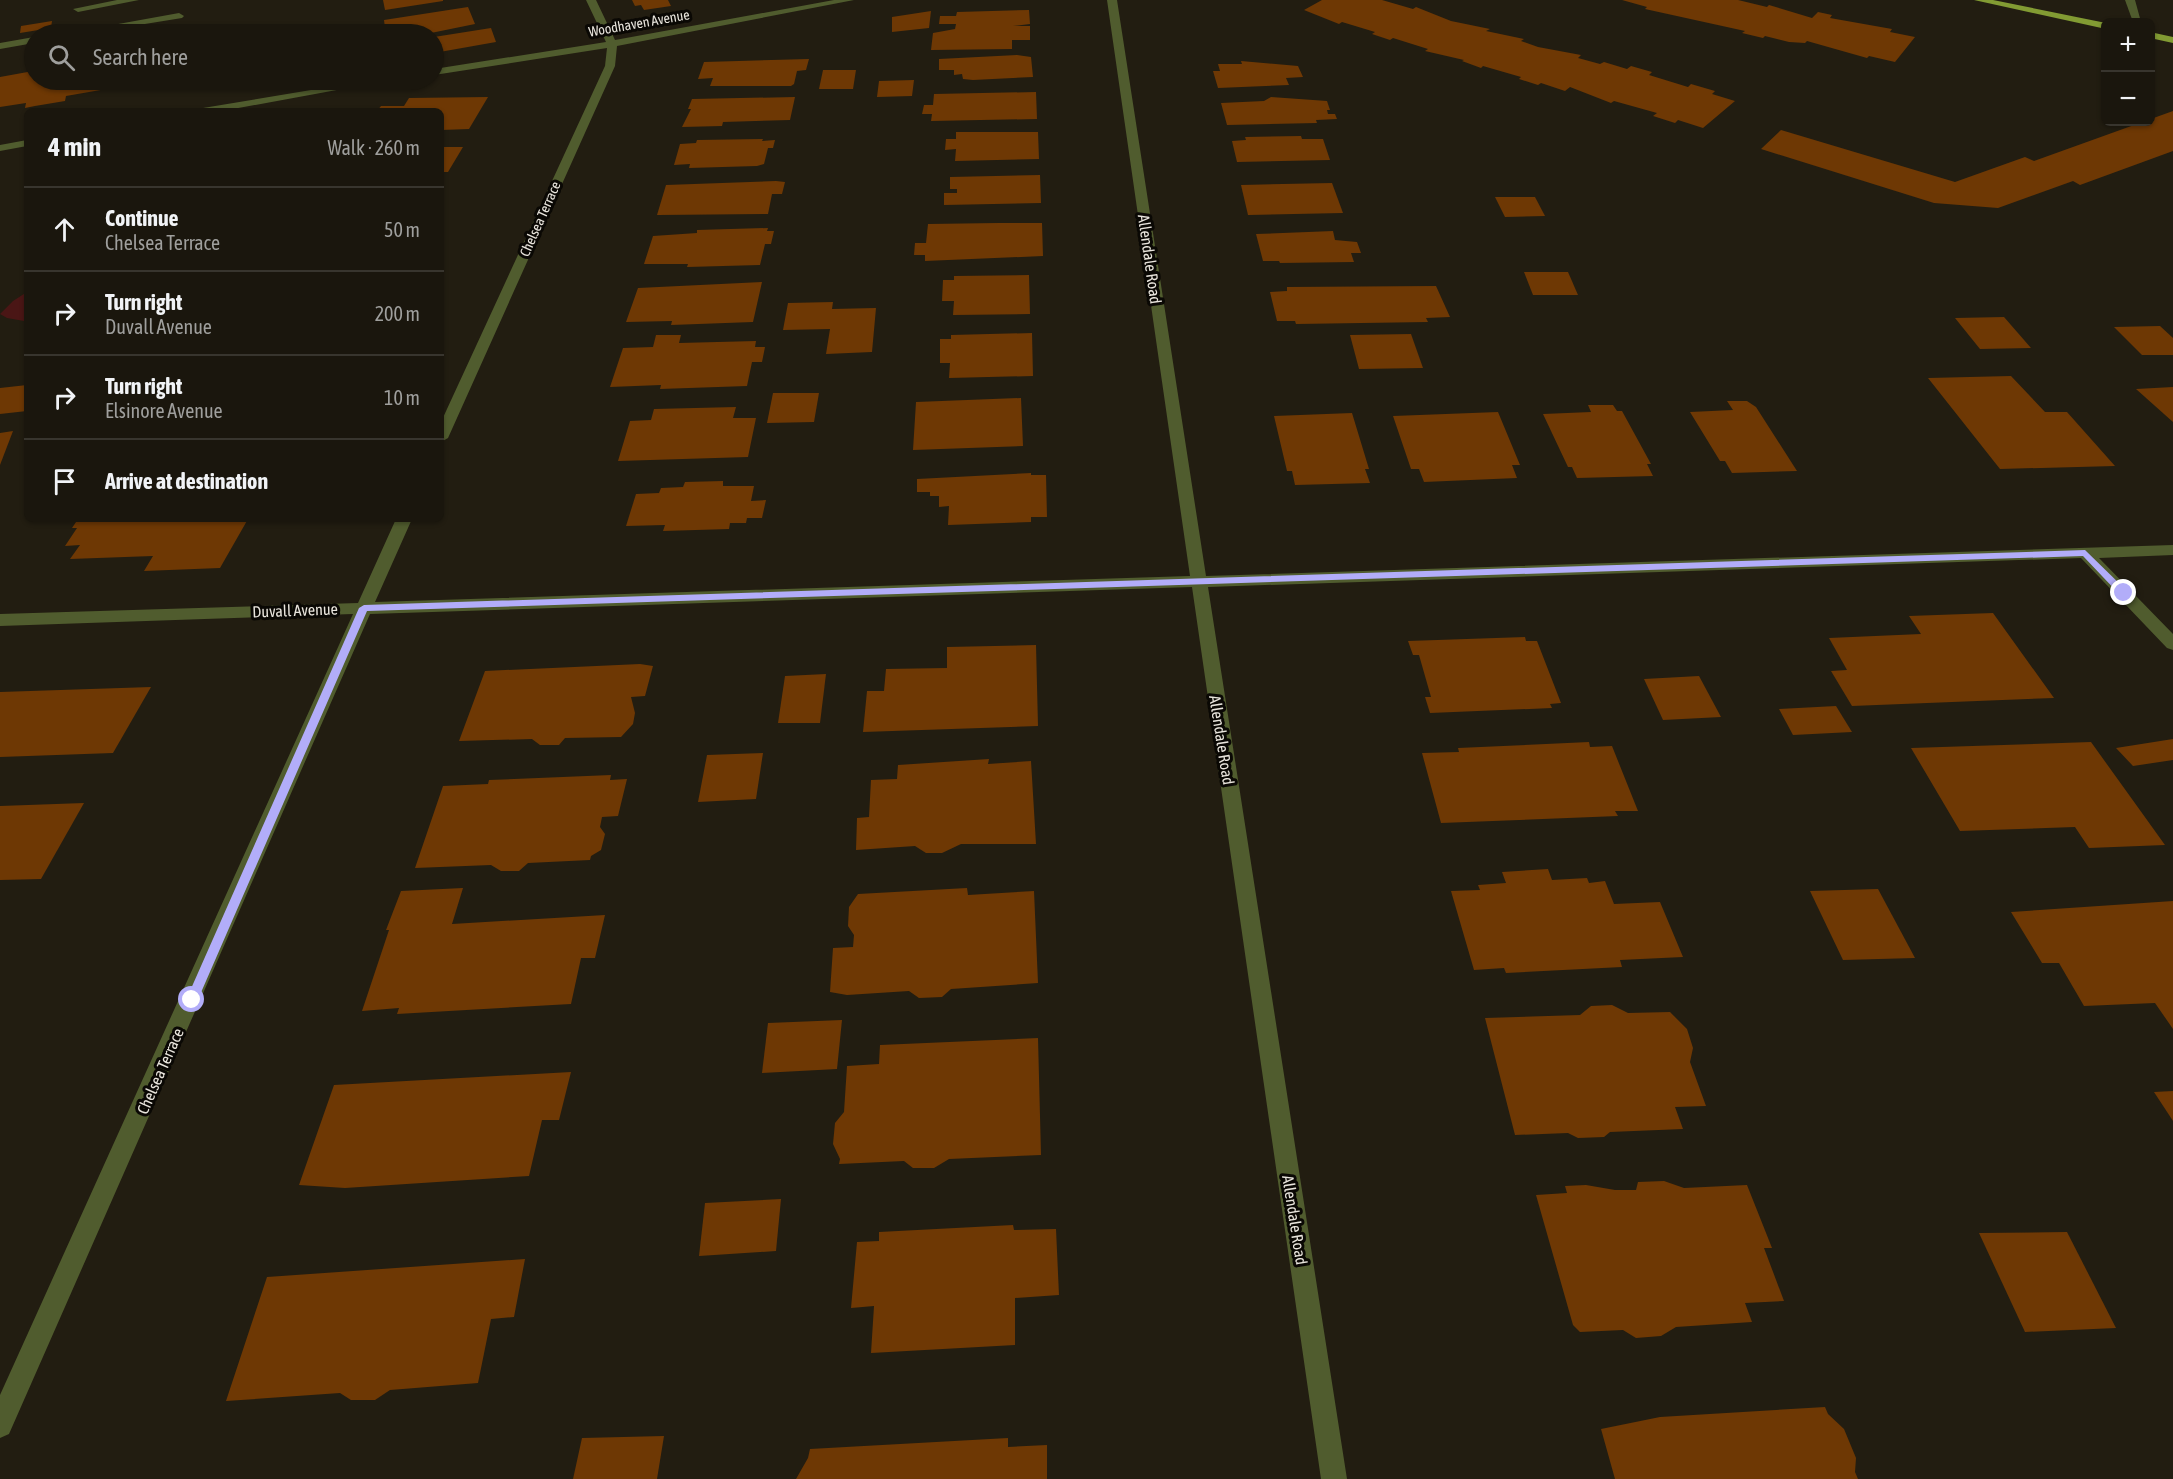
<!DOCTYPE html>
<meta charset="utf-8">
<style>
body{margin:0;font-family:"Asap Condensed",sans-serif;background:#231f16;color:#f1f3f6}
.controls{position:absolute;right:18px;top:18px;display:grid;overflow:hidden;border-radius:9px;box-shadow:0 2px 4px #0004}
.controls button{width:54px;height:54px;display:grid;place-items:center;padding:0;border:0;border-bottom:2px solid #38352e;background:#1a160d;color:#f1f3f6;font:30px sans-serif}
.stop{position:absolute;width:18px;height:18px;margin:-14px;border:4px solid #b2adf9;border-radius:50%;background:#fff}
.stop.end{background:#b2adf9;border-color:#fff;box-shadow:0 2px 6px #0008}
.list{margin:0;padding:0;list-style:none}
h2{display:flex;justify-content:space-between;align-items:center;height:78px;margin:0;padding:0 24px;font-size:26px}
h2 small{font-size:20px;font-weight:400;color:#9f9f9d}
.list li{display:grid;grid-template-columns:39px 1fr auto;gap:18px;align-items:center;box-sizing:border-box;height:84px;padding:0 24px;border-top:2px solid #38352e}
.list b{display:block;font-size:22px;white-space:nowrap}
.list p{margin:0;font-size:20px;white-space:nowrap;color:#9f9f9d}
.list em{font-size:20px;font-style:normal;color:#9f9f9d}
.icon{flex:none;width:33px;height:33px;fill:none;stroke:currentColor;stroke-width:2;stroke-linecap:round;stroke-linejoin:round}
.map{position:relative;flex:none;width:2173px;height:1479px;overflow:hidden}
.search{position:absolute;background:#1a160d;box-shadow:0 2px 4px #0004;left:24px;top:24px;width:420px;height:66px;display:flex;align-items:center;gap:15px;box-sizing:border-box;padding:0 21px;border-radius:33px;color:#9f9f9d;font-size:22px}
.panel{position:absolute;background:#1a160d;box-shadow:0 2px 4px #0004;left:24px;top:108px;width:420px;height:414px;border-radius:9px}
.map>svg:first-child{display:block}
</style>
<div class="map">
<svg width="2173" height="1479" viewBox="0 0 2173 1479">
<rect width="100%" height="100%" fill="#221d11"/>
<polygon fill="#4a1615" points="27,292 27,324 24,321 7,318 0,314 13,301"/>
<g fill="#6e3804">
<polygon points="383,0 443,0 443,1 385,10"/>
<polygon points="632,0 668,0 671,6 644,10 641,5 635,6"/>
<polygon points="1322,0 1382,0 1413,9 1416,7 1451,21 1490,29 1486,31 1524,39 1521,41 1538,47 1581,55 1578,58 1600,64 1604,62 1627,69 1631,66 1652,72 1649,75 1688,87 1691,84 1715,91 1712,94 1735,101 1703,128 1678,120 1675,123 1653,116 1657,113 1614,101 1611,103 1570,87 1565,91 1541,83 1538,85 1519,79 1521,77 1483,66 1481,68 1462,61 1464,60 1425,51 1428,49 1393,38 1390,40 1372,34 1375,32 1342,22 1339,24 1304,10"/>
<polygon points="1622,0 1738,0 1767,7 1769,5 1812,18 1818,12 1832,15 1830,18 1892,29 1890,32 1915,37 1895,62 1869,56 1867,58 1807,41 1805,43 1789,42 1765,36 1763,38 1742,33 1745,31 1645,9 1647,7"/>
<polygon points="468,7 475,24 426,34 425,31 398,34 397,26 385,28 384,20"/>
<polygon points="1029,10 1030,24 1013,26 1030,26 1030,40 1012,40 1012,49 931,50 933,33 955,29 956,24 939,24 940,16 956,16 957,12"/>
<polygon points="931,11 929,28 892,32 892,17"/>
<polygon points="52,21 51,28 20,33 21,26"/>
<polygon points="491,28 496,42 434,53 434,37"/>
<polygon points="1017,55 1031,57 1033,77 973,80 963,79 962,74 954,75 954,70 939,70 939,59"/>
<polygon points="809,59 806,70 797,71 794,84 791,86 710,86 713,78 698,79 704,62"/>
<polygon points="1241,61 1298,66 1303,77 1286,78 1289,85 1218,88 1213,71 1220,71 1218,64 1242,64"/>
<polygon points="823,70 856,70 853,89 819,89"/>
<polygon points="33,71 34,80 169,80 170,85 141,90 141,83 66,96 65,101 35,106 25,108 26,103 0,107 0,77"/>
<polygon points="914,80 912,96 877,97 879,81"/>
<polygon points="1036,92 1037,119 931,121 932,114 922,114 924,105 933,105 934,94"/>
<polygon points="488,97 469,129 441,130 441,111 377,111 381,106 404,106 409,98"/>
<polygon points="795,97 790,120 723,122 722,126 682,127 691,109 688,109 692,99"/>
<polygon points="1271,97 1327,101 1330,110 1327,110 1328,114 1335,114 1337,119 1316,120 1317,123 1227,125 1221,103 1264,101"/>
<polygon points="2173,111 2173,151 2080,185 2073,181 1998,208 1934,203 1761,149 1781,130 1955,182 2025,157 2034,161"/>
<polygon points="956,132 1038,132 1039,159 955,161 956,149 945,150 946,139 956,139"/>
<polygon points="1301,136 1302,139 1323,139 1330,160 1237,162 1232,141 1246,140 1245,137"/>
<polygon points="763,139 762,141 775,140 773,148 768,148 764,164 757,166 689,168 690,164 674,165 680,144 696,143 697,140"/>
<polygon points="441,147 463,147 448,172 441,172"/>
<polygon points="1040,175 1041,203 944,205 944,193 957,193 957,189 950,189 950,177"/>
<polygon points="776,181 785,182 782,194 772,194 768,214 657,215 666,185"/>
<polygon points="1332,183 1343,213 1248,215 1241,185"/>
<polygon points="1495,197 1535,197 1545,216 1505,217"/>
<polygon points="998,223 1042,223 1043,256 925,261 925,255 914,255 915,243 926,243 928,224"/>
<polygon points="768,228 767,231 774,231 771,244 765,244 760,265 687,267 688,264 644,264 653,236 697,233 697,230"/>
<polygon points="1333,231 1335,240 1357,242 1361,253 1351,253 1354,262 1280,263 1279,261 1263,261 1256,234"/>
<polygon points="1524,272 1568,272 1578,295 1533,295"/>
<polygon points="1029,275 1030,314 953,315 954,301 942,301 943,280 954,280 954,276"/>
<polygon points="762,282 753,322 671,325 672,321 626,322 638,288"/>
<polygon points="1436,286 1450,317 1426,318 1428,322 1296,324 1295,321 1277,321 1270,292 1287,291 1287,287"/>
<polygon points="833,302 832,309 876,308 872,352 826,354 830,329 783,330 788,303"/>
<polygon points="2004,317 2031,348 1980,349 1955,318"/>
<polygon points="2160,326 2173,338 2173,355 2142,355 2114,327"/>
<polygon points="1032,333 1033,376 949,378 950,363 940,363 940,339 951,339 951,335"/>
<polygon points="1411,334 1423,368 1359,369 1350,335"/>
<polygon points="656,335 681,335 679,343 756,341 755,347 765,347 762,362 752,362 747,386 660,389 661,385 610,387 623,348 653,347"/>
<polygon points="2011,376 2045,412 2067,412 2115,466 2000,469 1928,378"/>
<polygon points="27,385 27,411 0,414 0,388"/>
<polygon points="2173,387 2173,422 2136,389"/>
<polygon points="773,393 819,393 814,422 767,423"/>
<polygon points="1021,398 1023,446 913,450 916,402"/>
<polygon points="1727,401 1747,401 1756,407 1797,471 1732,473 1725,461 1720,461 1690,412 1733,410"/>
<polygon points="1588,405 1613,405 1617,411 1622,411 1651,464 1647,464 1653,476 1577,478 1572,467 1568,467 1543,414 1591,412"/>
<polygon points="736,407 733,418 756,418 748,457 618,461 630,421 651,420 654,409"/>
<polygon points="1498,412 1520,465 1512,465 1517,478 1424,482 1419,469 1411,469 1393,416"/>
<polygon points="1352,413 1369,469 1365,469 1370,483 1295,485 1292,471 1287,471 1274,416"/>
<polygon points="13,431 0,465 0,433"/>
<polygon points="1031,473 1031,475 1046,475 1047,517 1031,517 1031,522 948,525 949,506 939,507 939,496 930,496 930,492 917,492 917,479"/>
<polygon points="723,481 723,486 754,486 751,501 766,500 762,518 747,518 746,523 730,523 729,529 663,531 665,525 626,526 636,494 659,493 661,488 683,487 685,482"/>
<polygon points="78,519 248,519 220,568 144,571 153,556 70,559 80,545 65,546 77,528 72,528"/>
<polygon points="1993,613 2054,698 1852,706 1831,671 1847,670 1829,638 1921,634 1909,616"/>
<polygon points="1525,637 1526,641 1537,641 1561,703 1550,704 1552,708 1430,713 1425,697 1431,697 1419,655 1413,655 1408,641"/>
<polygon points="1036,645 1038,726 863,732 867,691 884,691 886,669 947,668 947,647"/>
<polygon points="640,664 653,666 645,696 631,697 635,713 633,724 621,737 565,738 559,745 540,745 532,739 459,741 485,671"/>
<polygon points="826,674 820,723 778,723 785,676"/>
<polygon points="1699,676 1721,717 1663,720 1644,679"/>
<polygon points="151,687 113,753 0,757 0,692"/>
<polygon points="1836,706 1852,732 1793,735 1779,709"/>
<polygon points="2173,739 2173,760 2133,766 2116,748"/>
<polygon points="1589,742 1590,747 1612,746 1638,811 1615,811 1618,816 1441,823 1422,753 1459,752 1458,748"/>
<polygon points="2091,742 2165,845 2089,848 2075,827 1960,831 1911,748"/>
<polygon points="763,753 756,799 698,802 707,755"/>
<polygon points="989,759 988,764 1031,761 1036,844 961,844 942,853 926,853 915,846 856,850 857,818 869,817 871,780 897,779 898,765"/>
<polygon points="611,775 610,780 627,779 618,816 602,817 600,827 605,834 601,850 591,856 590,860 528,863 519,871 501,871 491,865 415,868 443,786 488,784 489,780"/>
<polygon points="84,803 41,879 0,880 0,806"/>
<polygon points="1548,869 1552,880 1587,878 1589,883 1605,881 1614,904 1660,902 1683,957 1620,960 1622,967 1506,973 1504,968 1474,970 1451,891 1480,890 1478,885 1506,883 1502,872"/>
<polygon points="463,888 452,924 605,915 595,958 581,958 571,1004 397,1014 399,1008 362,1011 389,930 386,930 401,891"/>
<polygon points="967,888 968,895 1034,891 1038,983 951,989 942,997 919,998 909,991 847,995 830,992 833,948 853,947 854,935 848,926 849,907 858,894"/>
<polygon points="1878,889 1915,958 1843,960 1810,891"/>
<polygon points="2173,901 2173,1029 2155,1003 2084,1006 2059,963 2042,963 2011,912"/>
<polygon points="1612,1005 1628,1013 1670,1012 1687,1029 1693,1048 1690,1062 1706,1106 1675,1107 1683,1129 1610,1132 1604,1137 1578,1138 1568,1133 1515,1135 1485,1018 1580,1015 1591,1006"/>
<polygon points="842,1020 837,1069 762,1073 768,1023"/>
<polygon points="1038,1038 1041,1155 949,1159 934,1168 913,1168 904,1161 839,1164 840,1159 833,1144 835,1123 844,1112 847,1066 879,1064 880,1045"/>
<polygon points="571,1072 559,1120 542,1120 529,1176 345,1188 299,1185 334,1085"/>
<polygon points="2173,1091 2173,1121 2154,1092"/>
<polygon points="1664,1181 1684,1188 1747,1185 1772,1248 1764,1248 1784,1301 1745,1303 1752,1322 1676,1327 1661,1336 1636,1338 1623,1330 1580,1332 1573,1325 1536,1195 1567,1193 1565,1186 1586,1185 1615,1190 1636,1190 1638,1182"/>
<polygon points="781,1199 776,1251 699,1256 705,1203"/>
<polygon points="1013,1225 1014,1230 1056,1229 1059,1295 1015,1298 1015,1345 871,1353 874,1306 851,1308 857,1242 879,1241 879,1232"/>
<polygon points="2067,1232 2116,1328 2025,1332 1979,1233"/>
<polygon points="525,1259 514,1317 491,1319 478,1383 390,1390 375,1400 351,1400 340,1393 226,1401 267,1277"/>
<polygon points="1825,1407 1828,1414 1844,1429 1856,1458 1855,1472 1858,1479 1615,1479 1601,1429 1660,1417"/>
<polygon points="664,1436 657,1479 573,1479 582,1438"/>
<polygon points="1008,1438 1008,1447 1047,1445 1047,1479 796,1479 808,1458 810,1449"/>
</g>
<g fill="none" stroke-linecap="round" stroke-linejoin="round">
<g fill="#505c2e" fill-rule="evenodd">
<polygon points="117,0 139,0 78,12 73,9"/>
<polygon points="586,0 596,0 615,40 834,0 854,0 617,46 615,66 448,438 441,442 441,422 605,66 607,48 434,75 434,69 606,42"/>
<polygon points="1107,0 1117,0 1206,576 2173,545 2173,555 2099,558 2173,634 2173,650 2167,648 2081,558 1208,587 1347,1479 1321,1479 1192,587 370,614 9,1434 0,1438 0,1395 353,614 0,626 0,614 358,603 396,519 412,519 375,602 1190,576"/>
<polygon points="2125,0 2135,0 2141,22 2133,22"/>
<polygon points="179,13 184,16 182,18 83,34 63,34"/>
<polygon points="34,37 34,43 0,49 0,43"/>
<polygon points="371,80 391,80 222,111 198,111 203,108"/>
<polygon points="27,140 27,146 0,151 0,145"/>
</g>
<g fill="#829b33" fill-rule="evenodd">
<polygon points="1974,0 1993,0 2106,23 2106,29"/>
<polygon points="2150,32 2173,37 2173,43 2150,38"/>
</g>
</g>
<polygon fill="#b2adf9" points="2085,550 2127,591 2127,596 2121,596 2083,556 367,611 196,1004 188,1004 186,1000 359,608 364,605"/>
<g text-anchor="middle" stroke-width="6" stroke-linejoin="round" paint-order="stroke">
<g font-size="14" fill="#e9e5dd" stroke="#0a0804">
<text transform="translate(639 23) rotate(-10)" y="5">Woodhaven Avenue</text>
<text transform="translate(540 219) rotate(-66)" y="5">Chelsea Terrace</text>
</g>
<g font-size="16" fill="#e9e5dd" stroke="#0a0804">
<text transform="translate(1150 259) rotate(82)" y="6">Allendale Road</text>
<text transform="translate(295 610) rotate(-2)" y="6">Duvall Avenue</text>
<text transform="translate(1222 740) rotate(81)" y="6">Allendale Road</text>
<text transform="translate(160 1071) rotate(-66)" y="6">Chelsea Terrace</text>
<text transform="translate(1295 1220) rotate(81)" y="6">Allendale Road</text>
</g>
</g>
</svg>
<div class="controls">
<button>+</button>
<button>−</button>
</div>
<div class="stop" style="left:192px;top:1000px"></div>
<div class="stop end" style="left:2124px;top:593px"></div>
<div class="search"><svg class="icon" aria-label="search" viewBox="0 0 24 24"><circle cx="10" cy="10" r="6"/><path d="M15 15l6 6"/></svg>Search here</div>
<section class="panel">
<h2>4 min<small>Walk · 260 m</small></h2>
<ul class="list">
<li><svg class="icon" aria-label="ahead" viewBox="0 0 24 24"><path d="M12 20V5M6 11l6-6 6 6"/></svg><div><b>Continue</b><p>Chelsea Terrace</p></div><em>50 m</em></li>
<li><svg class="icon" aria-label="right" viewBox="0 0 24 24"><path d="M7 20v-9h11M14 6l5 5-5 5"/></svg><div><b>Turn right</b><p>Duvall Avenue</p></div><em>200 m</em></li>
<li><svg class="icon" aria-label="right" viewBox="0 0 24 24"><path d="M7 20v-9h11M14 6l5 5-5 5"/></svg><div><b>Turn right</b><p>Elsinore Avenue</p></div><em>10 m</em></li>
<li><svg class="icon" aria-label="arrive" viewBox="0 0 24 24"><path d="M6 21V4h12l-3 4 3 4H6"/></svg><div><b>Arrive at destination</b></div></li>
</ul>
</section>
</div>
